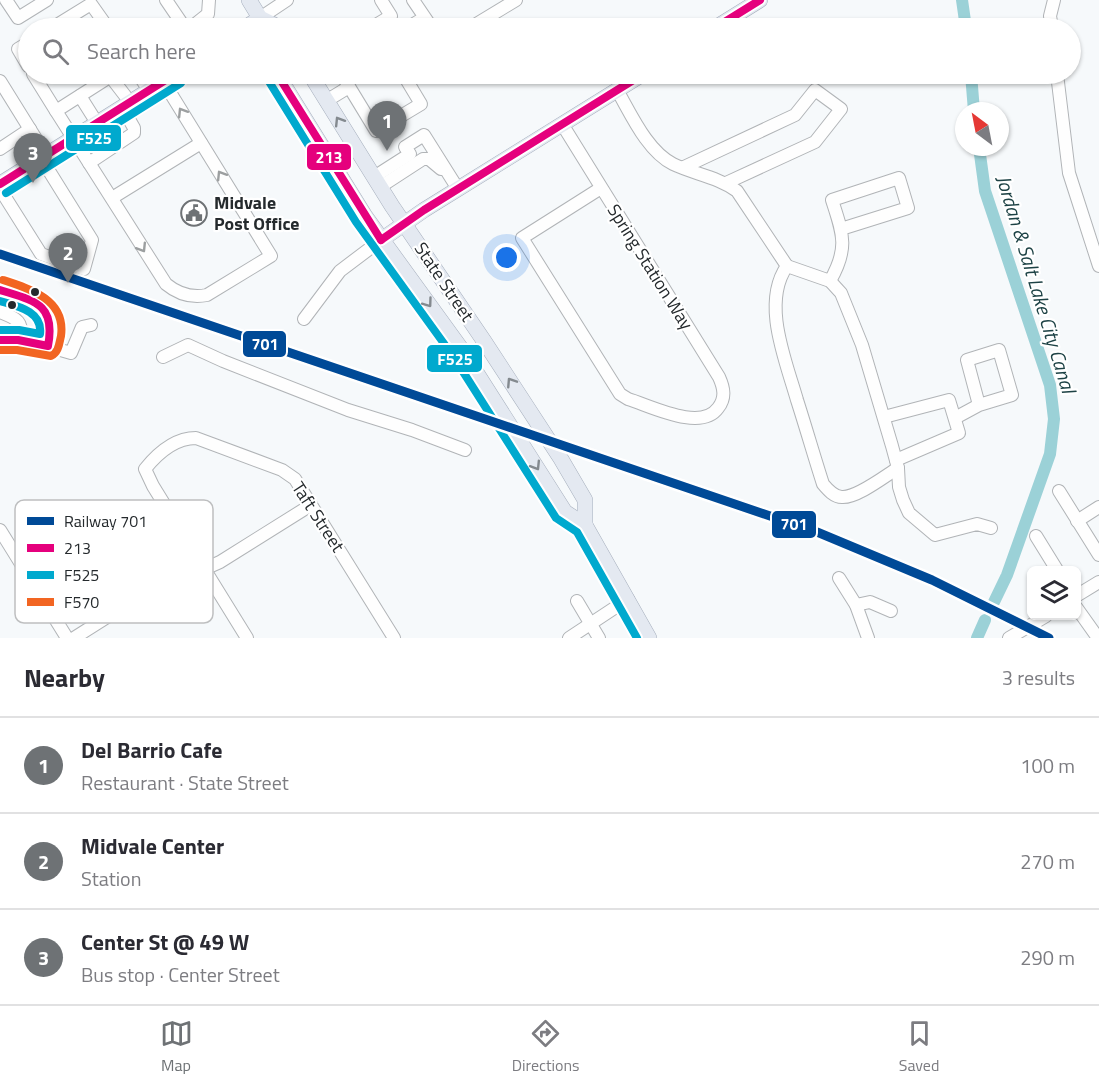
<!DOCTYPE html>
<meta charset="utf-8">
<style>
body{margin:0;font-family:"Titillium Web",sans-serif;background:#f2f2f3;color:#2b2b33}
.controls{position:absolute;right:18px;bottom:18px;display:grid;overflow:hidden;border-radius:9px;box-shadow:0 2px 4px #0004}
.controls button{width:54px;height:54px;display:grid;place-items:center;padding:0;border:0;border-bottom:2px solid #e1e1e2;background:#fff;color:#2b2b33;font:30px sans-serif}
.compass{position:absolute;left:955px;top:102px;width:54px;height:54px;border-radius:50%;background:#fff;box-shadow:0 2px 4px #0004;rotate:328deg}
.you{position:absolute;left:507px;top:258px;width:21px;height:21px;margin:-15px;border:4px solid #fff;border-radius:50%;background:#1a73e8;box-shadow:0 0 0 9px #1a73e833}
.badge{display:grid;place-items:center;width:39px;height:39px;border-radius:50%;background:#6e7275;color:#fff;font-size:20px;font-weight:700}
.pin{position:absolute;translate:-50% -50px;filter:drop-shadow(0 2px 3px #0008)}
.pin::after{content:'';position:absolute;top:32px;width:21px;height:18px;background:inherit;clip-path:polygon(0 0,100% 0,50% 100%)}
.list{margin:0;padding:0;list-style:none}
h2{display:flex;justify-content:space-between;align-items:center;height:78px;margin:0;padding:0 24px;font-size:26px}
h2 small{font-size:20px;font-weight:400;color:#7c7c81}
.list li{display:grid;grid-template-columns:39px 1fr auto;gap:18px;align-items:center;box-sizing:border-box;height:96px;padding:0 24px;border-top:2px solid #e1e1e2}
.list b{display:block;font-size:22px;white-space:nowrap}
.list p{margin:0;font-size:20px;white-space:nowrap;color:#7c7c81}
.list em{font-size:20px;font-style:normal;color:#7c7c81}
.icon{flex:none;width:33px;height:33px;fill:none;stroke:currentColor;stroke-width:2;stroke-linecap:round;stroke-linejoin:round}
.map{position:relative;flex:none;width:1099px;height:638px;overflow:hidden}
.search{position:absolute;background:#fff;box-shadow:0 2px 4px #0004;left:18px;right:18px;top:18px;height:66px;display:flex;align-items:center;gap:15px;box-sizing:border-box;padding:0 21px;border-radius:33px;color:#7c7c81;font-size:22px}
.sheet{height:366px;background:#fff}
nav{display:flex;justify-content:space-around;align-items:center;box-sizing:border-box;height:84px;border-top:2px solid #e1e1e2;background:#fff;font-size:16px;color:#7c7c81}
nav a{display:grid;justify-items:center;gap:3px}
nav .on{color:#6e7275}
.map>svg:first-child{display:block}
</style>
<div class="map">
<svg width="1099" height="638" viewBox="0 0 1099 638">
<rect width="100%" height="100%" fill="#f6f9fb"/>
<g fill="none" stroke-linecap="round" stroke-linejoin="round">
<g stroke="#9bd1d7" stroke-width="12">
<polyline points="962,0 966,28"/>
<polyline points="971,74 974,111"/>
<polyline points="979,147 985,191 1050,385 1054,419 1050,454 1007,575 994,602"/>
<polyline points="977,638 985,620"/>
</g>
<g stroke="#b1b4b7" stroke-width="14">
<g id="minor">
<polyline points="6,0 18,18 47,0"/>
<polyline points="166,0 185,28 193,26 208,14 209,0"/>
<polyline points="413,0 432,28"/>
<polyline points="260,18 287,0"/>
<polyline points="52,28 91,4 108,28"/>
<polyline points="371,28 391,16 381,0"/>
<polyline points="407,28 424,18"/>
<polyline points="470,28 516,0"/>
<polyline points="1052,28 1050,16 1054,0"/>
<polyline points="28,43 18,49 28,66"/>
<polyline points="33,74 56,111"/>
<path d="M114 74 56 111 166 284C178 294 192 298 207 295L271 256 163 81"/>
<polyline points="138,74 149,90"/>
<polyline points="356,74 345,80 376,131 421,104 403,74"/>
<polyline points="1057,74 1069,173 1099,266"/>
<polyline points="110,76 130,102"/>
<polyline points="0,81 46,155"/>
<path d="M617 90C631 114 647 151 673 164 694 174 718 177 737 191L787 266"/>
<polyline points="80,96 97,123"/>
<polyline points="326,101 349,87"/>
<path d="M562 124 719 377C724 388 726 398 718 408 701 432 651 406 628 399L620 394 522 238 601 188"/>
<polyline points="0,149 30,129"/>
<polyline points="89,163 134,133 134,128 122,107"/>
<polyline points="684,167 795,115 815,90 841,109 815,142 726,183"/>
<polyline points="374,177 410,154 405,147 424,135 458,189"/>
<polyline points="380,187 423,159 429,159 441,169"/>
<polyline points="0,189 41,254 84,269 92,240 41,158"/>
<polyline points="112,198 201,143"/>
<polyline points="787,266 830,281 841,293 862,345 892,446 898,468 899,487 903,500 909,513 935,535 977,524 991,528"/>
<path d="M787 266C761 303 786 361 797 400 806 428 814 456 823 484 828 490 834 497 842 497 857 498 885 476 898 468"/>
<path d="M830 281C849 248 843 234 832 200L899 178 908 208 841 229"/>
<path d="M0 290C18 296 50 302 51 327 51 333 49 340 48 346"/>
<path d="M0 312C18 319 23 321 21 341"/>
<polyline points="304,319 340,271 381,240"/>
<path d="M0 340C25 340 47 346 71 353L82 327 91 325"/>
<polyline points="163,357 188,345 223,361 348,410 412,430 465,450"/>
<polyline points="884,417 949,400 959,433 896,460"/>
<polyline points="955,418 979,405 1012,395 999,350 967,360 979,405"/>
<polyline points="1059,491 1099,555"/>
<polyline points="1077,521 1099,507"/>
<polyline points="0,530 67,638"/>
<polyline points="1036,536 1057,570"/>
<polyline points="839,578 856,605 868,638"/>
<polyline points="1076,596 1099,582"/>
<polyline points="577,601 599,638"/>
<polyline points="856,605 870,602 891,611"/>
<polyline points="1076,607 1098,638"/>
<polyline points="74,638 153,588 193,574 220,562 311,505"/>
<path d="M247 638 153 486 145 469C157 454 175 438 196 438L282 470 295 479 394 638"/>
<polyline points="569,638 628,599"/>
<polyline points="1009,638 1046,616"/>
</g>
</g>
<g stroke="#a5aebc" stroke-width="16">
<g id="major">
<polyline points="249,0 260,18 280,28"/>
<polyline points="245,28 260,18"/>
<polyline points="715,28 760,0"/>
<polyline points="277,74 365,216 462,350 565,512 585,525 649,638"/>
<polyline points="310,74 392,206 484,341 561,459 585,500 585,525"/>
<polyline points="0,184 175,74"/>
<polyline points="381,240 424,210 643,74"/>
</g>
</g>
<use href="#minor" stroke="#fefefe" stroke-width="12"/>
<use href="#major" stroke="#e4e9f1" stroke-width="15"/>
<g stroke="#fff" stroke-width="12">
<g id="bus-1">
<polyline points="715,28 760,0"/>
<polyline points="277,74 381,240"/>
<polyline points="0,184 175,74"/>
<polyline points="381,240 424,210 643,74"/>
<path d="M0 290C35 301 56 304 48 346L18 340H0"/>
</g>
</g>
<g stroke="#fff" stroke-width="12">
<g id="bus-2">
<polyline points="268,80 356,222 453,356 556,518 577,532 637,638"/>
<polyline points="6,193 181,83"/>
<path d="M0 301C17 306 43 311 40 334L19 330H0"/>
</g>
</g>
<g stroke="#fff" stroke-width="12">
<path id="bus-3" d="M0 350H17L51 356C59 352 59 344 61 336 66 300 31 289 3 280"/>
</g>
<use href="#bus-1" stroke="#e5007d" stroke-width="8"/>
<use href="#bus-2" stroke="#00a9ce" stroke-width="8"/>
<use href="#bus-3" stroke="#f26522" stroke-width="8"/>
<g stroke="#fff" stroke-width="14">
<polyline id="rail-1" points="0,254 817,532 932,580 1049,638"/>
</g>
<use href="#rail-1" stroke="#004a97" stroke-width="9"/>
</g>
<defs><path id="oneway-chevron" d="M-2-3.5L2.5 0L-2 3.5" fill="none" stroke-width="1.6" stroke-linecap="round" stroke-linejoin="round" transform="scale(1.5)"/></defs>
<g stroke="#9c9fa0">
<use href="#oneway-chevron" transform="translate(182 112) rotate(-122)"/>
<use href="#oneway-chevron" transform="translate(221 175) rotate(-122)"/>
<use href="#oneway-chevron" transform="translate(142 248) rotate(58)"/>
</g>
<g stroke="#848a8f">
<use href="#oneway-chevron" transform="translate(339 121) rotate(-122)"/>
<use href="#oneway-chevron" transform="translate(428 303) rotate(54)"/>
<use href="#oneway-chevron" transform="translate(511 382) rotate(-123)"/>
<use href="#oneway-chevron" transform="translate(536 466) rotate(58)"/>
</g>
<defs>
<g id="civic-ring" transform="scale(1.35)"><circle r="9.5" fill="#fff" stroke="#6e7275" stroke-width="1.5"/><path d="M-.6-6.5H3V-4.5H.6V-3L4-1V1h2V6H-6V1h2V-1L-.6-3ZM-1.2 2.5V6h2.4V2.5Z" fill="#6e7275"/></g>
</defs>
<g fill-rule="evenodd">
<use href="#civic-ring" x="194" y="213"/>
</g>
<g fill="#252a2d" stroke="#fff" stroke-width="2">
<circle cx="35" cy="292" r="5"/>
<circle cx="12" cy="305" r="5"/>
</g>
<g text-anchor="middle" stroke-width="4.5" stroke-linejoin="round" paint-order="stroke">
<g font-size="18" font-weight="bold" fill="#252a2d" stroke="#fff" text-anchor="start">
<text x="214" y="209">Midvale<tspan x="214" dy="21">Post Office</tspan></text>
</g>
<g font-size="18" fill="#252a2d" stroke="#fff">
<text transform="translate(650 267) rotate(58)" y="6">Spring Station Way</text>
<text transform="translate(444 282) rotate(56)" y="6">State Street</text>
<text transform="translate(318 517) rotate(57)" y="6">Taft Street</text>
</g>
<g font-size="20" font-style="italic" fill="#1d4245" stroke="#fff">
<text transform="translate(1036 284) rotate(73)" y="7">Jordan &amp; Salt Lake City Canal</text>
</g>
</g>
<rect x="15" y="500" width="198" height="123" rx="9" fill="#fff" stroke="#bebfc0" stroke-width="1.5"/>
<rect x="27" y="517" width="27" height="8" fill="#004a97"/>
<rect x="27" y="544" width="27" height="8" fill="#e5007d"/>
<rect x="27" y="571" width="27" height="8" fill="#00a9ce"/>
<rect x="27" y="598" width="27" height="8" fill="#f26522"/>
<g font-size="16" fill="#252a2d">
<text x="64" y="527">Railway 701</text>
<text x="64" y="554">213</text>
<text x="64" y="581">F525</text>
<text x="64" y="608">F570</text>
</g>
<g stroke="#fff" stroke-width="2">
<rect x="65" y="124" width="57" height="28" rx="6" fill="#00a9ce"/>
<rect x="306" y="143" width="46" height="28" rx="6" fill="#e5007d"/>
<rect x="242" y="330" width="45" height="28" rx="6" fill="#004a97"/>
<rect x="426" y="344" width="57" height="29" rx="6" fill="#00a9ce"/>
<rect x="771" y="510" width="46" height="29" rx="6" fill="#004a97"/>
</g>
<g font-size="16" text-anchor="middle" font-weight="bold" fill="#fff">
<text x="94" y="144">F525</text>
<text x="329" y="163">213</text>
<text x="265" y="350">701</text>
<text x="455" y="365">F525</text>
<text x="794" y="530">701</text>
</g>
</svg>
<div class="controls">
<button><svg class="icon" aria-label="layers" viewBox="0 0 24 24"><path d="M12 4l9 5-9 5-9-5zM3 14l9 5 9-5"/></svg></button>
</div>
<svg class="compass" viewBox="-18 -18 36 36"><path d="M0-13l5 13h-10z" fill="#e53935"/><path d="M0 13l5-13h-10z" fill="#7c7c81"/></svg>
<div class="you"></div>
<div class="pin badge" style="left:387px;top:151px">1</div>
<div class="pin badge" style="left:68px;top:283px">2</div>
<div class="pin badge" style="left:33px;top:183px">3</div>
<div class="search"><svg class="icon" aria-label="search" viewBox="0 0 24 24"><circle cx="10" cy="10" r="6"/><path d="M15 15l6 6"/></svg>Search here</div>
</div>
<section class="sheet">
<h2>Nearby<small>3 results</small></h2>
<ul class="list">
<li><span class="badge">1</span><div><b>Del Barrio Cafe</b><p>Restaurant · State Street</p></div><em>100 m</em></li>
<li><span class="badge">2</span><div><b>Midvale Center</b><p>Station</p></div><em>270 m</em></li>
<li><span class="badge">3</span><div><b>Center St @ 49 W</b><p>Bus stop · Center Street</p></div><em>290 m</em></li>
</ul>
</section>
<nav>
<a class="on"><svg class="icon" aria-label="map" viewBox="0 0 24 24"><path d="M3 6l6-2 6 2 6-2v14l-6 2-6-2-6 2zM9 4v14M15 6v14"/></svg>Map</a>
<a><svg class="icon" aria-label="directions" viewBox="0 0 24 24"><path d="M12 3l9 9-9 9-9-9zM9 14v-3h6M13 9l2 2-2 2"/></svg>Directions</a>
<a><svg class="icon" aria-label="saved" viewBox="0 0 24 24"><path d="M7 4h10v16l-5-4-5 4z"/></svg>Saved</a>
</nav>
